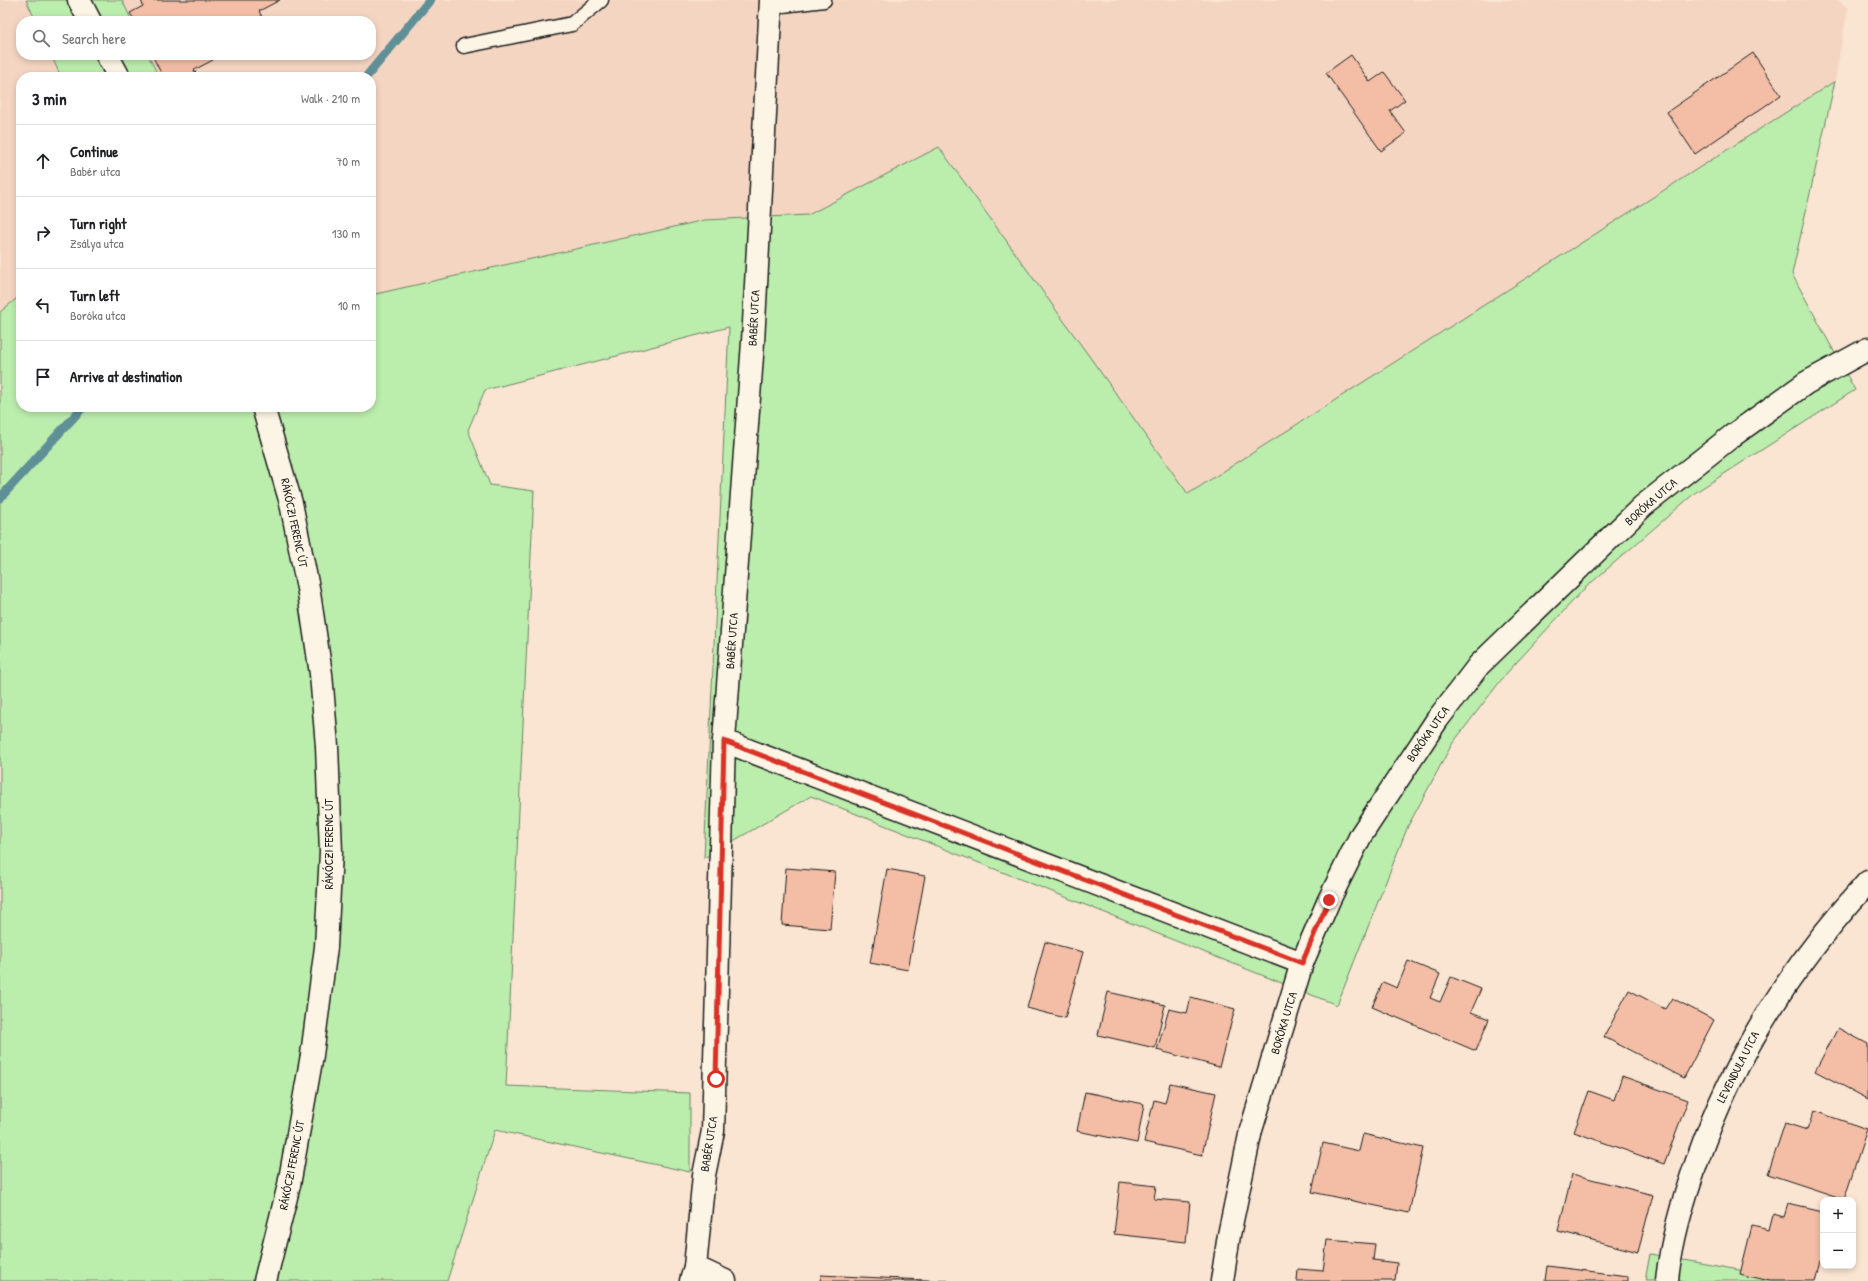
<!DOCTYPE html>
<meta charset="utf-8">
<style>
body{margin:0;font-family:"Patrick Hand",sans-serif;background:#f2f2f2;color:#202124}
.controls{position:absolute;right:12px;bottom:12px;display:grid;overflow:hidden;border-radius:8px;box-shadow:0 2px 6px #0003}
.controls button{width:36px;height:36px;display:grid;place-items:center;padding:0;border:0;border-bottom:1px solid #e0e0e0;background:#fff;color:#202124;font:20px sans-serif}
.stop{position:absolute;width:12px;height:12px;margin:-9px;border:3px solid #d93025;border-radius:50%;background:#fff}
.stop.end{background:#d93025;border-color:#fff;box-shadow:0 1px 4px #0008}
.list{margin:0;padding:0;list-style:none}
h2{display:flex;justify-content:space-between;align-items:center;height:52px;margin:0;padding:0 16px;font-size:17px}
h2 small{font-size:13px;font-weight:400;color:#757577}
.list li{display:grid;grid-template-columns:26px 1fr auto;gap:12px;align-items:center;box-sizing:border-box;height:72px;padding:0 16px;border-top:1px solid #e0e0e0}
.list b{display:block;font-size:15px;white-space:nowrap}
.list p{margin:0;font-size:13px;white-space:nowrap;color:#757577}
.list em{font-size:13px;font-style:normal;color:#757577}
.icon{flex:none;width:22px;height:22px;fill:none;stroke:currentColor;stroke-width:2;stroke-linecap:round;stroke-linejoin:round}
.map{position:relative;flex:none;width:1868px;height:1281px;overflow:hidden}
.search{position:absolute;background:#fff;box-shadow:0 2px 6px #0003;left:16px;top:16px;width:360px;height:44px;display:flex;align-items:center;gap:10px;box-sizing:border-box;padding:0 14px;border-radius:16px;color:#757577;font-size:15px}
.panel{position:absolute;background:#fff;box-shadow:0 2px 6px #0003;left:16px;top:72px;width:360px;height:340px;border-radius:16px}
.map>svg:first-child{display:block}
</style>
<div class="map">
<svg width="1868" height="1281" viewBox="0 0 1868 1281">
<rect width="100%" height="100%" fill="#fae4d2"/>
<filter id="ink" filterUnits="userSpaceOnUse"><feTurbulence type="fractalNoise" baseFrequency=".025" numOctaves="2"/><feDisplacementMap in="SourceGraphic" scale="8" xChannelSelector="R" yChannelSelector="G"/><feConvolveMatrix kernelMatrix="1 2 1 2 8 2 1 2 1" color-interpolation-filters="sRGB"/></filter>
<g filter="url(#ink)">
<g fill="#f4d5c2">
<polygon points="0,0 26,0 36,21 21,21 21,55 51,55 61,77 21,77 21,295 0,312"/>
<polygon points="122,0 1837,0 1848,8 1828,117 1160,707 705,220 371,295 371,77 159,77 148,55 371,55 371,21 132,21"/>
</g>
<g fill="#bbedad" stroke="#6c8464">
<polygon points="26,0 122,0 132,21 36,21"/>
<polygon points="51,55 148,55 159,77 61,77"/>
<polygon points="1835,81 1792,274 1855,390 1696,492 1584,589 1505,675 1452,744 1408,826 1337,1005 811,796 704,858 729,327 485,390 468,430 490,485 534,491 506,1086 690,1093 690,1172 495,1130 447,1281 0,1281 0,312 21,295 21,407 371,407 371,295 705,220 808,215 939,147 1188,494"/>
<polygon points="1650,1254 1800,1281 1645,1281"/>
</g>
<g fill="none" stroke-linecap="round" stroke-linejoin="round">
<g stroke="#5f8f97" stroke-width="9">
<polyline points="366,77 430,0"/>
<polyline points="0,498 83,407"/>
</g>
</g>
<g fill="#f4bea6" stroke="#1c1c1c">
<polygon points="141,0 280,0 259,11 264,21 135,21 130,13 143,6"/>
<polygon points="1753,53 1781,95 1695,154 1667,112"/>
<polygon points="152,55 211,55 213,60 194,70 198,77 163,77"/>
<polygon points="1351,55 1370,82 1384,72 1405,100 1390,111 1406,133 1381,151 1326,73"/>
<polygon points="786,868 835,872 830,929 782,925"/>
<polygon points="887,869 925,876 908,970 870,963"/>
<polygon points="1045,942 1083,952 1065,1018 1027,1008"/>
<polygon points="1408,961 1440,974 1430,998 1440,1002 1451,977 1481,989 1471,1012 1489,1019 1476,1051 1372,1007 1383,982 1397,988"/>
<polygon points="1629,990 1665,1009 1672,998 1714,1020 1684,1078 1604,1037"/>
<polygon points="1108,992 1165,1005 1155,1048 1098,1035"/>
<polygon points="1191,997 1235,1009 1219,1067 1157,1050 1169,1009 1187,1013"/>
<polygon points="1838,1028 1868,1044 1868,1099 1815,1071"/>
<polygon points="1622,1076 1688,1100 1664,1164 1574,1132 1589,1091 1614,1100"/>
<polygon points="1170,1083 1216,1093 1202,1155 1144,1142 1154,1100 1165,1103"/>
<polygon points="1085,1092 1144,1104 1137,1143 1077,1131"/>
<polygon points="1814,1111 1867,1129 1844,1199 1768,1174 1785,1123 1807,1130"/>
<polygon points="1363,1134 1423,1148 1409,1213 1312,1192 1323,1143 1359,1151"/>
<polygon points="1572,1174 1653,1195 1638,1252 1558,1231"/>
<polygon points="1120,1182 1156,1186 1154,1199 1190,1202 1186,1242 1114,1234"/>
<polygon points="1788,1204 1823,1212 1823,1253 1816,1281 1770,1281 1740,1274 1752,1226 1769,1230 1773,1214 1784,1217"/>
<polygon points="1327,1240 1375,1244 1373,1260 1397,1263 1395,1281 1297,1281 1298,1269 1323,1271"/>
<polygon points="1547,1266 1628,1276 1628,1281 1545,1281"/>
<polygon points="821,1275 903,1279 902,1281 820,1281"/>
<polygon points="903,1279 948,1281 903,1281"/>
</g>
<g fill="none" stroke-linecap="round" stroke-linejoin="round">
<g stroke="#1c1c1c" stroke-width="17">
<g id="lane">
<polyline points="770,9 783,5 824,0"/>
<polyline points="464,46 572,24 601,0"/>
</g>
</g>
<g stroke="#1c1c1c" stroke-width="25">
<g id="street">
<polyline points="724,741 1302,963"/>
<polyline points="695,1267 725,1281"/>
<polyline points="691,1281 695,1267 704,1175 713,1131 724,741 753,342 771,0"/>
<polyline points="1222,1281 1229,1235 1251,1130 1302,963 1329,900 1361,835 1437,720 1479,665 1643,506 1732,436 1806,383 1868,349"/>
<path d="M1667 1281C1671 1240 1683 1200 1697 1161 1735 1053 1791 967 1868 882"/>
</g>
</g>
<g stroke="#1c1c1c" stroke-width="25">
<g id="secondary">
<polyline points="79,0 90,21"/>
<polyline points="107,55 119,77"/>
<polyline points="263,407 291,503 309,593 321,674 327,746 331,852 326,947 312,1055 289,1185 265,1281"/>
</g>
</g>
<use href="#lane" stroke="#fcf5e5" stroke-width="14"/>
<use href="#street" stroke="#fcf5e5" stroke-width="22"/>
<use href="#secondary" stroke="#fcf5e5" stroke-width="22"/>
</g>
</g>
<g fill="none" stroke-linecap="round" stroke-linejoin="round" filter="url(#ink)">
<polyline stroke="#d93025" stroke-width="5" points="716,1079 724,741 1302,963 1329,900"/>
</g>
<g text-anchor="middle" stroke-width="3" stroke-linejoin="round" paint-order="stroke">
<g font-size="12" fill="#1c1c1c" stroke="#fcf5e5">
<text transform="translate(754 318) rotate(-87)" y="4">BABÉR UTCA</text>
<text transform="translate(1651 502) rotate(-41)" y="4">BORÓKA UTCA</text>
<text transform="translate(294 523) rotate(78)" y="4">RÁKÓCZI FERENC ÚT</text>
<text transform="translate(732 641) rotate(-86)" y="4">BABÉR UTCA</text>
<text transform="translate(1428 734) rotate(-55)" y="4">BORÓKA UTCA</text>
<text transform="translate(329 844) rotate(-90)" y="4">RÁKÓCZI FERENC ÚT</text>
<text transform="translate(1284 1023) rotate(-73)" y="4">BORÓKA UTCA</text>
<text transform="translate(1738 1067) rotate(-63)" y="4">LEVENDULA UTCA</text>
<text transform="translate(709 1144) rotate(-81)" y="4">BABÉR UTCA</text>
<text transform="translate(292 1165) rotate(-79)" y="4">RÁKÓCZI FERENC ÚT</text>
</g>
</g>
</svg>
<div class="controls">
<button>+</button>
<button>−</button>
</div>
<div class="stop" style="left:716px;top:1079px"></div>
<div class="stop end" style="left:1329px;top:900px"></div>
<div class="search"><svg class="icon" aria-label="search" viewBox="0 0 24 24"><circle cx="10" cy="10" r="6"/><path d="M15 15l6 6"/></svg>Search here</div>
<section class="panel">
<h2>3 min<small>Walk · 210 m</small></h2>
<ul class="list">
<li><svg class="icon" aria-label="ahead" viewBox="0 0 24 24"><path d="M12 20V5M6 11l6-6 6 6"/></svg><div><b>Continue</b><p>Babér utca</p></div><em>70 m</em></li>
<li><svg class="icon" aria-label="right" viewBox="0 0 24 24"><path d="M7 20v-9h11M14 6l5 5-5 5"/></svg><div><b>Turn right</b><p>Zsálya utca</p></div><em>130 m</em></li>
<li><svg class="icon" aria-label="left" viewBox="0 0 24 24"><path d="M17 20v-9H6M10 6l-5 5 5 5"/></svg><div><b>Turn left</b><p>Boróka utca</p></div><em>10 m</em></li>
<li><svg class="icon" aria-label="arrive" viewBox="0 0 24 24"><path d="M6 21V4h12l-3 4 3 4H6"/></svg><div><b>Arrive at destination</b></div></li>
</ul>
</section>
</div>
